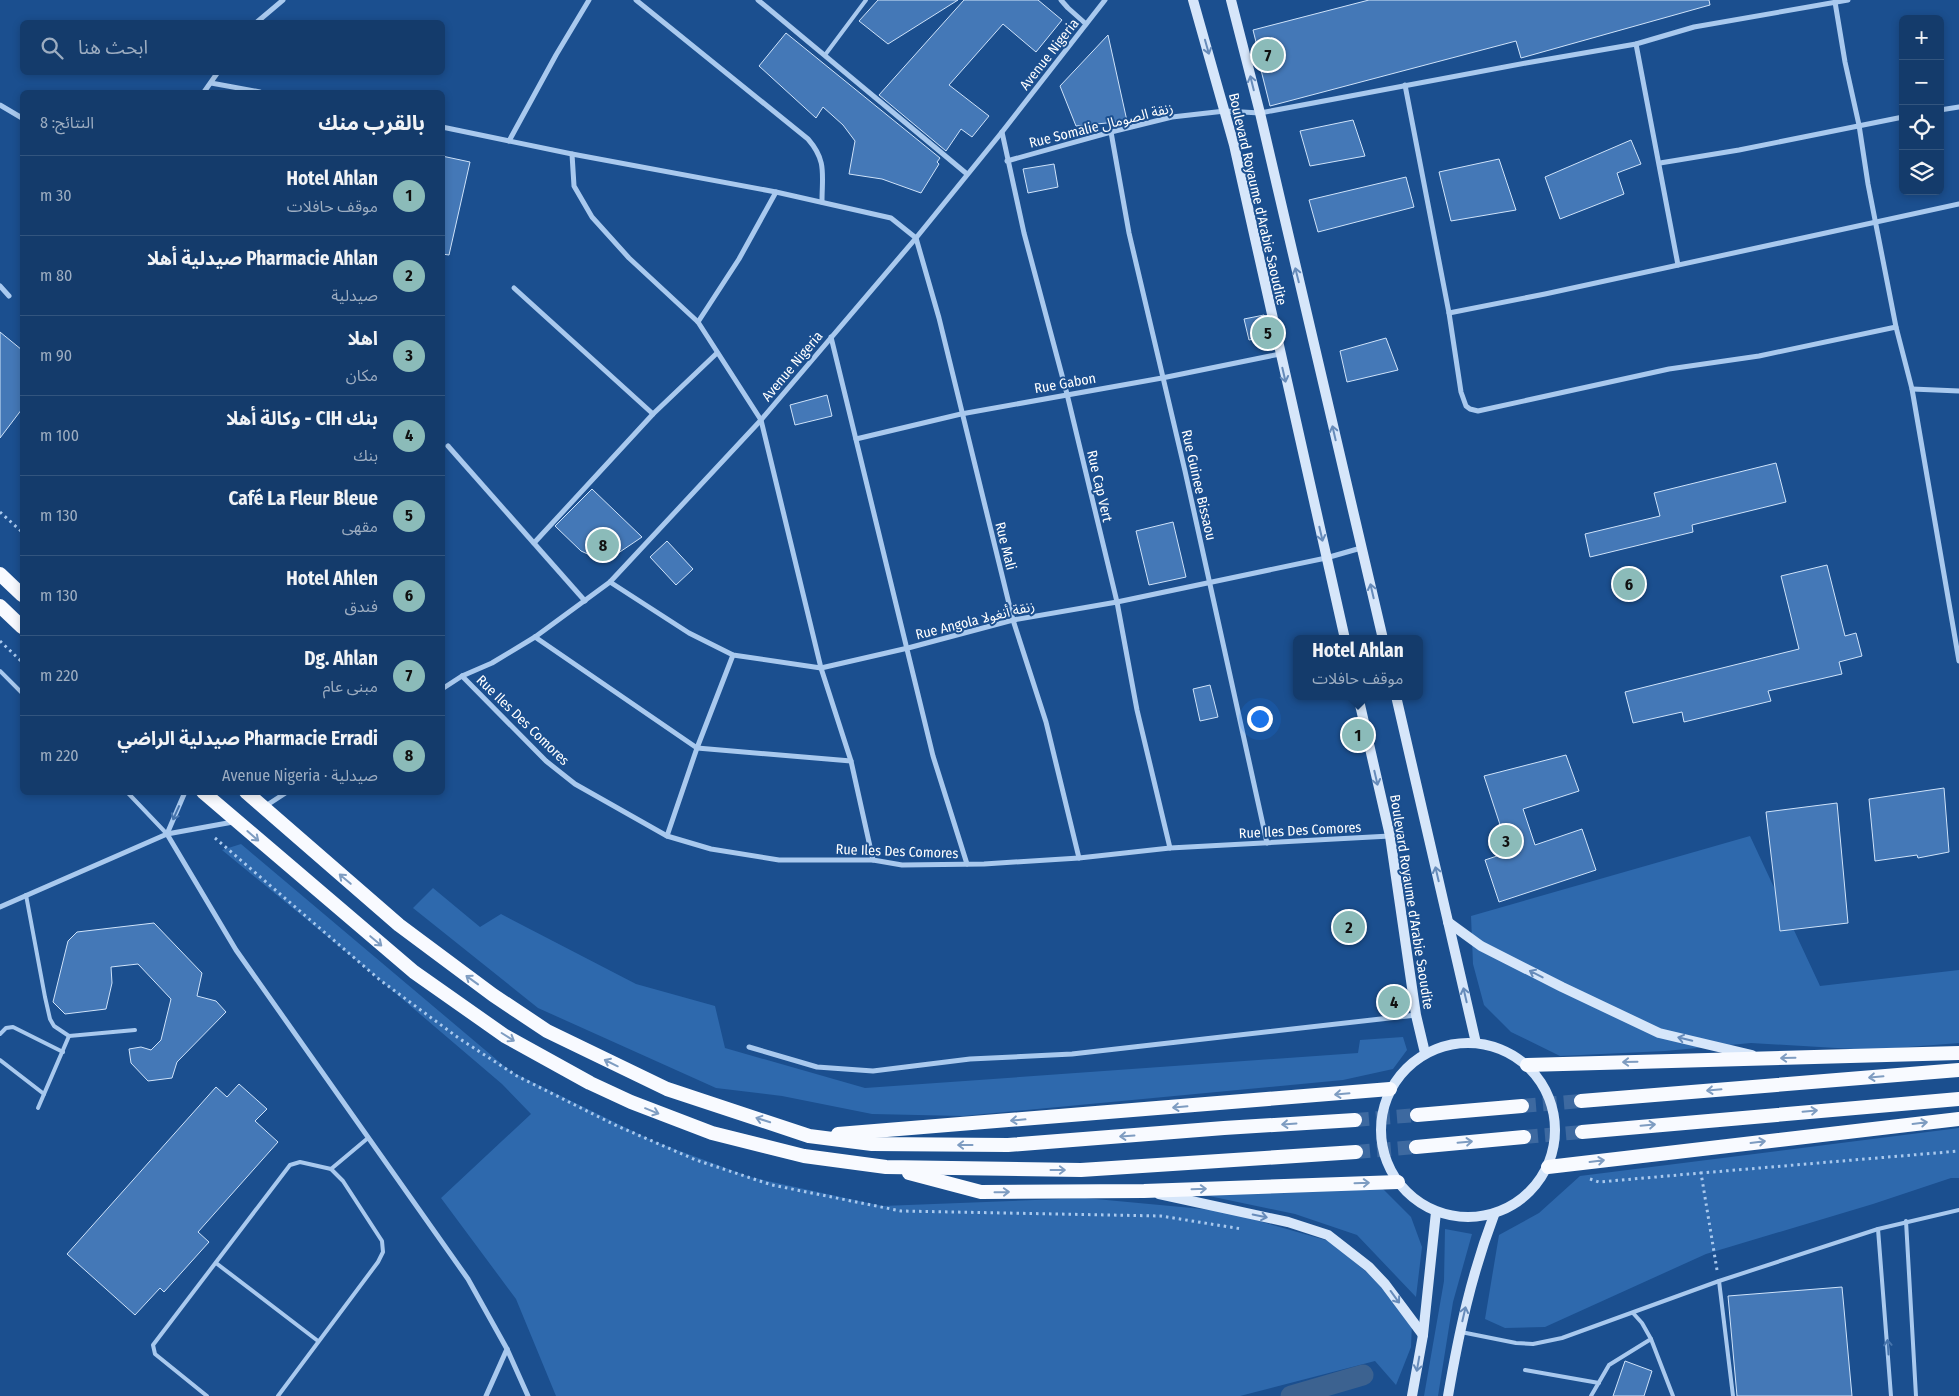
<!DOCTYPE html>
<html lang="ar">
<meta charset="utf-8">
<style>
body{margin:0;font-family:"Fira Sans Condensed","Noto Sans Arabic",sans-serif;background:#1d4271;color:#f1f3f6;direction:rtl}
.controls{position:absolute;right:15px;top:15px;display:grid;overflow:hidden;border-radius:8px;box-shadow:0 2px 8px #0003}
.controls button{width:45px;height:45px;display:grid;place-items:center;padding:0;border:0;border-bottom:1px solid #33557e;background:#143b6b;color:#f1f3f6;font:25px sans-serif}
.you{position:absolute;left:1259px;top:718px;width:18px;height:18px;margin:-12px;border:4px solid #fff;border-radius:50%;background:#1a73e8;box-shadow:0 0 0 8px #1a73e833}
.badge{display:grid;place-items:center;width:32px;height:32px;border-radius:50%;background:#8bbbb9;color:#111;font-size:16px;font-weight:700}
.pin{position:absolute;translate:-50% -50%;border:2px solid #fff;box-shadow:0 1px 5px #0006}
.popup{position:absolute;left:1293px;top:635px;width:130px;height:65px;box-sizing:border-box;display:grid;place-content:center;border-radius:8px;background:#143b6b;filter:drop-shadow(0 1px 4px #0005);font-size:16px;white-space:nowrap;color:#9dadc1}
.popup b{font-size:19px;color:#f1f3f6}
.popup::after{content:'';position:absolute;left:50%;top:100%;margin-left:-10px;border:10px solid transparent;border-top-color:#143b6b}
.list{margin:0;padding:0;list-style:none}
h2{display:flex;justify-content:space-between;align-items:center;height:65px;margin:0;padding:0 20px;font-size:21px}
h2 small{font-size:16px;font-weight:400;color:#9dadc1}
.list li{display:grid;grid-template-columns:32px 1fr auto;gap:15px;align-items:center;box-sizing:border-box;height:80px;padding:0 20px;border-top:1px solid #33557e}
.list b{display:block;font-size:19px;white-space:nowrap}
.list p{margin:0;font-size:16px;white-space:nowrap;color:#9dadc1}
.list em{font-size:16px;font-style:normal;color:#9dadc1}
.icon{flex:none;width:28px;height:28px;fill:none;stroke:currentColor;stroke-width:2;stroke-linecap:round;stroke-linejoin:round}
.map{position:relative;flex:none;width:1959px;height:1396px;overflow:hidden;direction:ltr}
.search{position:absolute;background:#143b6b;box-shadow:0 2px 8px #0003;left:20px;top:20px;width:425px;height:55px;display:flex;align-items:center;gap:12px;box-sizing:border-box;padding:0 18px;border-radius:8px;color:#9dadc1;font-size:19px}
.panel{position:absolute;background:#143b6b;box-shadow:0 2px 8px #0003;left:20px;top:90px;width:425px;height:705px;border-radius:8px;direction:rtl}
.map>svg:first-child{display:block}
</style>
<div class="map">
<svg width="1959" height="1396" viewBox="0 0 1959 1396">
<rect width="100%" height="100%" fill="#1b4f8f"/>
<g fill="#2e69ad">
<polygon points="1750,836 1820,986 1959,970 1959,1043 1870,1050 1751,1043 1665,1051 1560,1056 1511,1032 1484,1005 1473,964 1471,916"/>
<polygon points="241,844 510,1071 653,1141 750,1177 882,1206 1085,1198 1224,1211 1329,1241 1380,1283 1412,1323 1411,1347 1396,1385 1375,1361 1240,1396 556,1396 516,1299 441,1198 531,1114 502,1084 380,980 222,850"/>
<polygon points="433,888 480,927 501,914 636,984 715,1006 725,1048 865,1088 1358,1053 1360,1040 1403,1037 1407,1050 1393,1069 1343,1080 963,1116 872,1114 782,1096 716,1088 538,1008 413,908"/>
<polygon points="1959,1128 1959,1178 1951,1178 1873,1204 1706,1254 1545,1327 1505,1328 1485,1319 1499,1235 1539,1213 1580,1176"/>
<polygon points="1382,1188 1411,1217 1422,1247 1416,1297 1357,1235 1295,1214 1190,1192"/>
<polygon points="1445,1229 1472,1234 1453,1302 1438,1396 1424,1396 1444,1281"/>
</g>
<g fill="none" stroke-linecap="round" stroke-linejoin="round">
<polyline stroke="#3c6290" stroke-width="21" points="1291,1396 1363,1375"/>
</g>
<g fill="#4478b7" stroke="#cfe3fa">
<polygon points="878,0 958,0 888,44 859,21"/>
<polygon points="964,0 1038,0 1062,20 1036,52 1003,24 949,85 989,116 972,137 961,129 946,151 879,95"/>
<polygon points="1369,0 1709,0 1710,5 1521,58 1516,41 1270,106 1260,66 1262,66 1253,30"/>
<polygon points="786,33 940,158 937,162 939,164 921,193 882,179 849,174 855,141 843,125 823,107 816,118 759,66"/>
<polygon points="1108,35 1127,121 1076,126 1060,86"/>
<polygon points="1353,120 1365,156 1310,166 1300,131"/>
<polygon points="1631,140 1641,164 1617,173 1624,194 1560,219 1545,177"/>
<polygon points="442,156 470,162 449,255 442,254"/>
<polygon points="1499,159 1516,210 1451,221 1439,172"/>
<polygon points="1054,164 1058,187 1028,193 1023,169"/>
<polygon points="1406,177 1414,207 1318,232 1309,200"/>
<polygon points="1264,315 1268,336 1249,340 1244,319"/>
<polygon points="0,332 22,350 22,409 0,438"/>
<polygon points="1386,338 1398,370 1347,382 1340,351"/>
<polygon points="827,395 832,416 795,425 790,405"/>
<polygon points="1776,463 1786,502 1692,525 1693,532 1590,557 1585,534 1660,516 1654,493"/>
<polygon points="592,489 642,537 605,562 581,551 555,526"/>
<polygon points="1173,522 1186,577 1149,585 1136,531"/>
<polygon points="667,541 693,569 676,585 650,557"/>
<polygon points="1827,565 1845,636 1856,633 1862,656 1839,662 1842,674 1768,691 1771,701 1684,722 1682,712 1633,723 1625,692 1799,649 1781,576"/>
<polygon points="1210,685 1218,717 1200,721 1193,689"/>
<polygon points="1566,755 1579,791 1523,809 1535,845 1582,829 1596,870 1499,902 1485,860 1509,852 1484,776"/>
<polygon points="1944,788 1949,852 1918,858 1917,855 1875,861 1869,799"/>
<polygon points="1837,803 1848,923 1780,931 1766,812"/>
<polygon points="154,923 202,973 197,996 216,1001 226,1012 177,1062 172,1078 148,1081 131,1063 129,1049 141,1047 151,1050 161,1040 171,999 138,964 111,967 112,983 106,1009 65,1014 53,1002 68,941 77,932"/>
<polygon points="239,1084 267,1109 255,1121 278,1142 198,1232 209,1242 164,1292 160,1288 135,1315 67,1254 216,1087 227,1097"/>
<polygon points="1842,1287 1852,1396 1737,1396 1728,1296"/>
<polygon points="1625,1361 1652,1371 1644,1396 1613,1396"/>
</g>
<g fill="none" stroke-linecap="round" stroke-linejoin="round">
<g stroke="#3d69a0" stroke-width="14" stroke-dasharray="14 7" stroke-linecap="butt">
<polyline points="1522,1106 1581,1101"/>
<polyline points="1355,1120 1417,1115"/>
<polyline points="1524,1137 1582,1132"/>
<polyline points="1356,1152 1416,1147"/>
</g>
<g stroke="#a9c9ee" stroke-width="3" stroke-dasharray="2.5 4" stroke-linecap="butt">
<polyline points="0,512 22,532"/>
<polyline points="0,641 22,662"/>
<polyline points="215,838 380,980 460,1039 517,1076 615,1125 696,1160 772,1185 901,1211 1161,1216 1242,1229"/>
<polyline points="1590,1179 1599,1182 1701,1173"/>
<polyline points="1717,1270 1701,1173 1959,1151"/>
</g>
<g stroke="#a9c9ee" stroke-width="4">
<polyline points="825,55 866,0"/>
<polyline points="0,671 22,693"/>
<polyline points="127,792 167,834"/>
<polyline points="26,895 45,997 50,1019 54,1026 69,1036 135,1030"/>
<polyline points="0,1034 6,1028 13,1027 63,1052"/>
<polyline points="0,1060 44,1094"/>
<polyline points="38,1108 69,1036"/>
<polyline points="331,1169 368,1138"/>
<polyline points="1906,1221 1916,1396"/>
<polyline points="1878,1229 1891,1396"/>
<polyline points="216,1263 318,1341"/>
<polyline points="1719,1281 1733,1396"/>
<polyline points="1461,1332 1516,1343 1533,1344 1562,1338 1719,1281 1878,1229 1959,1210"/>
<polyline points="1651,1339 1673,1396"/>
<polyline points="1525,1370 1599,1383"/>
<polyline points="207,1396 155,1354 153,1345 290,1165 300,1162 331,1169 343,1181 382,1241 383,1252 378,1262 278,1396"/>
<polyline points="1591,1396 1609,1365 1651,1339 1642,1323 1633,1313"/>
</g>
<g stroke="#a9c9ee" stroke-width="5">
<path d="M636 0 808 139C827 161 822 174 822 202"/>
<polyline points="758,0 967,174"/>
<polyline points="1061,0 1068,8 1086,24"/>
<polyline points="1835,2 1845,62 1859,125 1868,184 1896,327 1912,389 1959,661"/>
<polyline points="257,22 283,0"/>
<polyline points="1636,44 1678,265"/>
<polyline points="211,83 260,92"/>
<polyline points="1405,85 1449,313 1461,392 1466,406 1470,409 1478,411 1669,369 1759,356 1896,327"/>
<polyline points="204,92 218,72"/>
<polyline points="0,105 22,118"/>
<polyline points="1940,110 1959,107"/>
<polyline points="442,127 572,154 776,192 891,218 916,238 939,318 1013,620 1046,722 1079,858"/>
<polyline points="1002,132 1024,233 1067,394 1117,602 1137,710 1170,848"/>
<polyline points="1111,132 1129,233 1185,471 1267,843"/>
<polyline points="509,141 556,55 589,0"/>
<polyline points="572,154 574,186 592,217 629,258 698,322 761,420 821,668 851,761 873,860"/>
<polyline points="1007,161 1111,132 1172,117 1225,111 1260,113 1526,63 1636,44 1694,27 1848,0"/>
<polyline points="1660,163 1739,150 1903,117"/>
<polyline points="0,286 9,296"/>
<polyline points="514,288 653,414"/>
<polyline points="1449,313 1545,294 1959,204"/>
<polyline points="698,322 739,259 776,192"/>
<polyline points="831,337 933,756 967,864"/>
<polyline points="1912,389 1959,391"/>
<polyline points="856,439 961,414 1162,378 1280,354"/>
<polyline points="448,446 585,601"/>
<polyline points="534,543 653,414 717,353"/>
<polyline points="610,582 689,633 733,655 821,668 908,648 1013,620 1117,602 1326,558 1361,548"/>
<polyline points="535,637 697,748 851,761"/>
<polyline points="462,676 546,761 575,784 667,836 711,849 779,860 873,860 902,865 984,864 1079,858 1170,848 1390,836"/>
<polyline points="442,689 462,676 492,663 535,637 610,582 761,420 916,238 1002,132 1105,0"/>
<polyline points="264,807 287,792"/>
<polyline points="167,834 236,950 468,1279 507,1349 528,1396"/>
<polyline points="167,834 185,792"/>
<polyline points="667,836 697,748 733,655"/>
<polyline points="0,907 167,834 233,822"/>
<polyline points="749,1047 817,1067 873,1071 970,1059 1072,1054 1416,1015"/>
<polyline points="486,1396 507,1349"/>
</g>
<g stroke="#d6e6fa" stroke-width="10">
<polyline points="1193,0 1234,145 1345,639"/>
<polyline points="1231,0 1260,113 1383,639"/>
<polyline points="1358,696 1390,836 1416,1015 1425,1053"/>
<polyline points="1396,696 1476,1043"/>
<polyline points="1448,922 1481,946 1562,987 1659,1033 1752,1055"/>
<circle cx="1468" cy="1130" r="87"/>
<polyline points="1159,1194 1288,1222 1328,1235 1369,1267 1385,1284 1423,1335"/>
<polyline points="1412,1396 1423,1335 1436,1212"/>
<path d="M1448 1396C1459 1332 1471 1276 1494 1215"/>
</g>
<g stroke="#f8faff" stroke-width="14">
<polyline points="0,574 22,595"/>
<polyline points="0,606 22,627"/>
<polyline points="203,792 414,972 505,1036 590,1083 631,1102 712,1133 804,1156 886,1167 1081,1170 1356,1152"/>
<polyline points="246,792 399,925 493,995 547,1031 667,1089 809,1136 872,1144 1008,1145 1224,1128 1355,1120"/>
<polyline points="1527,1065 1959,1053"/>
<polyline points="1581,1101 1959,1070"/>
<polyline points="1417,1115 1522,1106"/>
<polyline points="1582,1132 1959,1099"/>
<polyline points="838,1134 1390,1089"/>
<polyline points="1416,1147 1524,1137"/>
<polyline points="1548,1167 1959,1119"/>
<polyline points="909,1173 981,1192 1144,1191 1398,1182"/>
</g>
</g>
<defs><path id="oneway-shaft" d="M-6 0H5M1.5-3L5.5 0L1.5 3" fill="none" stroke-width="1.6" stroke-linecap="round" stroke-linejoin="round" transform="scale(1.25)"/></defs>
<g stroke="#668bba">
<use href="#oneway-shaft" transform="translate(1207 47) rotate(74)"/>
<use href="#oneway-shaft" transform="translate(1252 83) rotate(-104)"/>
<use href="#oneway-shaft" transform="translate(1297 275) rotate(-104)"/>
<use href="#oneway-shaft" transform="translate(1284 375) rotate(77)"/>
<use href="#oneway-shaft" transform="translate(1334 433) rotate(-103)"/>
<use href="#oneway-shaft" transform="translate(1321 534) rotate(77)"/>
<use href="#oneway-shaft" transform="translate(1372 591) rotate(-103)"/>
<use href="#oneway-shaft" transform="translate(1376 778) rotate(77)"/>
<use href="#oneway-shaft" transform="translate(1437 874) rotate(-103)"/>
<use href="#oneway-shaft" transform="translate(1536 974) rotate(-153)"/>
<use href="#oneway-shaft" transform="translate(1465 995) rotate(-103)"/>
<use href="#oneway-shaft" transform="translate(1685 1039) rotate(-166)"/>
<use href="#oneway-shaft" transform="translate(1260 1216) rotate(12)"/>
<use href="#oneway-shaft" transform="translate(1395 1297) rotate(54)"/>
<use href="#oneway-shaft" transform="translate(1464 1314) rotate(-77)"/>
<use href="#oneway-shaft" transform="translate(1418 1364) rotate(100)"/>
</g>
<g stroke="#4674ac">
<use href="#oneway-shaft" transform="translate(176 813) rotate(114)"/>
<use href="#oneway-shaft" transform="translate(1888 1347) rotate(-94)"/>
</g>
<g stroke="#7e9cc1">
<use href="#oneway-shaft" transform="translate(253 836) rotate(41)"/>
<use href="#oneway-shaft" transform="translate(345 879) rotate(-140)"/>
<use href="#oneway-shaft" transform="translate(376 941) rotate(40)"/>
<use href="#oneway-shaft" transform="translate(472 980) rotate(-144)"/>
<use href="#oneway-shaft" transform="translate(508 1037) rotate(32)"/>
<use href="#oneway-shaft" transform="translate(1788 1058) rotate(179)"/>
<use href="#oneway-shaft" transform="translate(1630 1062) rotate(179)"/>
<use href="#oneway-shaft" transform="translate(611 1063) rotate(-154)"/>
<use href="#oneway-shaft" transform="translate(1876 1077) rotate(175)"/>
<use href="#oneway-shaft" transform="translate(1714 1090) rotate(175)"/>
<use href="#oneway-shaft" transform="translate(1342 1094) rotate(175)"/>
<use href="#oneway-shaft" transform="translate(1180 1107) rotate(175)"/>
<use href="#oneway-shaft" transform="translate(652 1111) rotate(22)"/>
<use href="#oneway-shaft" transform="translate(1810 1111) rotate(-5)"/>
<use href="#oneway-shaft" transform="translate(763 1120) rotate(-162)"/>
<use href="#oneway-shaft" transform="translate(1018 1120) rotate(175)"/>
<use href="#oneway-shaft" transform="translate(1920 1123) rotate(-7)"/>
<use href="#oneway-shaft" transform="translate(1289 1124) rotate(176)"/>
<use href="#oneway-shaft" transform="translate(1648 1125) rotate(-5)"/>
<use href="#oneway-shaft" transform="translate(1127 1136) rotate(176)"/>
<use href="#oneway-shaft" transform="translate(1465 1142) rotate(-5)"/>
<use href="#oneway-shaft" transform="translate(1758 1142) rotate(-7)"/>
<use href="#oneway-shaft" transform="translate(965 1145) rotate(-180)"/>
<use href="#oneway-shaft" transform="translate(1597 1161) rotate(-7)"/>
<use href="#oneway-shaft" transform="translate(1058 1170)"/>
<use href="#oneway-shaft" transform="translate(1362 1183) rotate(-2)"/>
<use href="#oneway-shaft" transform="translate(1199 1189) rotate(-2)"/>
<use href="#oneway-shaft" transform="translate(1002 1192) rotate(-1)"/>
</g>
<g text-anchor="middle" stroke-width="4" stroke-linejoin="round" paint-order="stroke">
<g font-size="14" fill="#fff" stroke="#1b4f8f">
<text transform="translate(1049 54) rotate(-52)" y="5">Avenue Nigeria</text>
<text transform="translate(1101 125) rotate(-14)" y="5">Rue Somalie زنقة الصومال</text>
<text transform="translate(1258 199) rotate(77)" y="5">Boulevard Royaume d'Arabie Saoudite</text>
<text transform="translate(792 366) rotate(-50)" y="5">Avenue Nigeria</text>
<text transform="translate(1065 383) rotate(-10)" y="5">Rue Gabon</text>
<text transform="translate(1199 485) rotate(77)" y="5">Rue Guinee Bissaou</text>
<text transform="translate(1100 486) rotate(77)" y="5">Rue Cap Vert</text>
<text transform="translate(1006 546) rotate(76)" y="5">Rue Mali</text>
<text transform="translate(975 620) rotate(-14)" y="5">Rue Angola زنقة أنغولا</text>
<text transform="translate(523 720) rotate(44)" y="5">Rue Iles Des Comores</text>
<text transform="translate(1300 830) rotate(-3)" y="5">Rue Iles Des Comores</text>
<text transform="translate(897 851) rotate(2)" y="5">Rue Iles Des Comores</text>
<text transform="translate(1412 902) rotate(81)" y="5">Boulevard Royaume d'Arabie Saoudite</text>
</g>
</g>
</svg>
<div class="controls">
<button>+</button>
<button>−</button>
<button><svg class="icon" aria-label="locate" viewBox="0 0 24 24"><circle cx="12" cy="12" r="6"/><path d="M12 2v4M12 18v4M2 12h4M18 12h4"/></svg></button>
<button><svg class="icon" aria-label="layers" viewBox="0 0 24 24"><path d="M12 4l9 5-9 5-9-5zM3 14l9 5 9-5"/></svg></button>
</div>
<div class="you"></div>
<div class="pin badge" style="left:1358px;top:735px">1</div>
<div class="popup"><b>Hotel Ahlan</b>موقف حافلات</div>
<div class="pin badge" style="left:1349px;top:927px">2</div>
<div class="pin badge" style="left:1506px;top:841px">3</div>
<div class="pin badge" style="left:1394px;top:1002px">4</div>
<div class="pin badge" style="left:1268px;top:333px">5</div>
<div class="pin badge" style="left:1629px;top:584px">6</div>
<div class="pin badge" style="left:1268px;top:55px">7</div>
<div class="pin badge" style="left:603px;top:545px">8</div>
<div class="search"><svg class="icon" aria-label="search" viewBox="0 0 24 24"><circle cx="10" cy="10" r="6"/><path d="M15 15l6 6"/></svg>ابحث هنا</div>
<section class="panel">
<h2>بالقرب منك<small>النتائج: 8</small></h2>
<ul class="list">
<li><span class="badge">1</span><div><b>Hotel Ahlan</b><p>موقف حافلات</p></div><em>30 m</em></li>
<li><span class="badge">2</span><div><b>Pharmacie Ahlan صيدلية أهلا</b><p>صيدلية</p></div><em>80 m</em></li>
<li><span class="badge">3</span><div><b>اهلا</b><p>مكان</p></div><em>90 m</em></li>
<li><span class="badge">4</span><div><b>بنك CIH - وكالة أهلا</b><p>بنك</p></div><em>100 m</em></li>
<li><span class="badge">5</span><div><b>Café La Fleur Bleue</b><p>مقهى</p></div><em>130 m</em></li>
<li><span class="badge">6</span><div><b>Hotel Ahlen</b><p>فندق</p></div><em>130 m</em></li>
<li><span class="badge">7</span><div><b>Dg. Ahlan</b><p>مبنى عام</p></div><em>220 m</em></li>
<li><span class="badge">8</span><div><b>Pharmacie Erradi صيدلية الراضي</b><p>صيدلية · Avenue Nigeria</p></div><em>220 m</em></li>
</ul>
</section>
</div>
